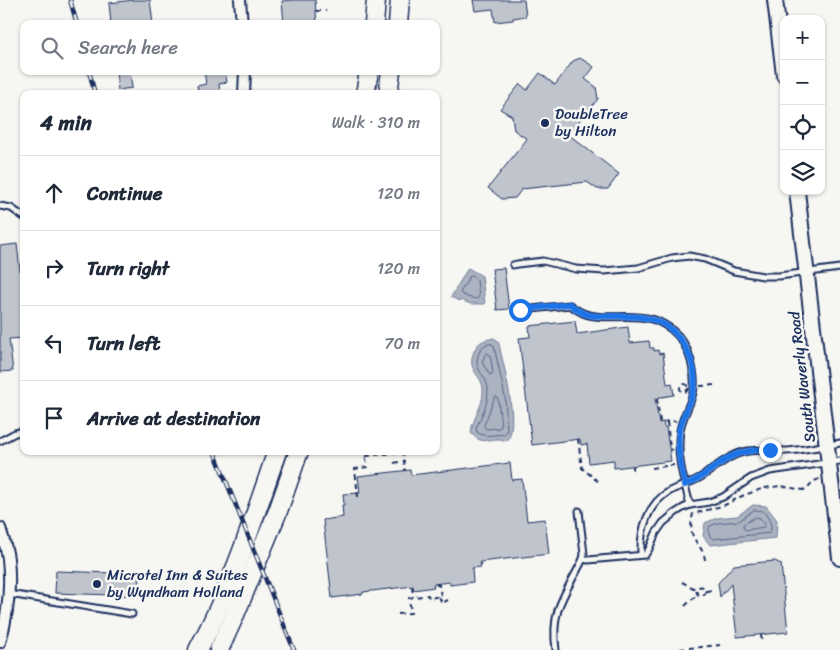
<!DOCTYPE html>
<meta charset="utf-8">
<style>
body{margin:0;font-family:Sriracha,sans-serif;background:#f6f6f7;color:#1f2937}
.controls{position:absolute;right:15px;top:15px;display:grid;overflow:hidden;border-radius:10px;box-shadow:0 1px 4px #0004}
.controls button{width:45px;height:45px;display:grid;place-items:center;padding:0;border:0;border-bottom:1px solid #e0e1e3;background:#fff;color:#1f2937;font:25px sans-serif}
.stop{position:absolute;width:15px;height:15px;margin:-11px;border:4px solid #1a73e8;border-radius:50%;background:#fff}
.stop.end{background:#1a73e8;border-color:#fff;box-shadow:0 1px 5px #0008}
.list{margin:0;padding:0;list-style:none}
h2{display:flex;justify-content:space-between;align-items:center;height:65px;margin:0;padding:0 20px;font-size:21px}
h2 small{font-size:16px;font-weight:400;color:#747a83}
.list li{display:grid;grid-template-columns:32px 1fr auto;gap:15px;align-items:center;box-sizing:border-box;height:75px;padding:0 20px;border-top:1px solid #e0e1e3}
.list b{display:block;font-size:19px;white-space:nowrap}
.list em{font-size:16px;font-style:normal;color:#747a83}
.icon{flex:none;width:28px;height:28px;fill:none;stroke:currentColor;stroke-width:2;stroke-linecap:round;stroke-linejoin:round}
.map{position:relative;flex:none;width:840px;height:650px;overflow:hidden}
.search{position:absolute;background:#fff;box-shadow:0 1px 4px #0004;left:20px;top:20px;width:420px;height:55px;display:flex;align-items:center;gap:12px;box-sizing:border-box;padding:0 18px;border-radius:10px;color:#747a83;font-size:19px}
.panel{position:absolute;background:#fff;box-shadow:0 1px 4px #0004;left:20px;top:90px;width:420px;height:365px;border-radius:10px}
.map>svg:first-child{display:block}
</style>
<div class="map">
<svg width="840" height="650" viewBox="0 0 840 650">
<rect width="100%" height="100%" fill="#f6f6f2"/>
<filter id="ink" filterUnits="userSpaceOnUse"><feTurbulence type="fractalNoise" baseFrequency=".02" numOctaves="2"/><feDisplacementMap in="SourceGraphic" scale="10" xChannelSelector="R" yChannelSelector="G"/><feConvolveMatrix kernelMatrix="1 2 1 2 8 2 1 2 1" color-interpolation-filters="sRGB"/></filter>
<g filter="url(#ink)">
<g fill="#abb2c0" stroke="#717e99">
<polygon points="468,268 482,276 485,304 471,304 460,300 459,301 451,297"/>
<path d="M494 338 497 340 499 344C503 364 520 425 507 441 507 441 499 439 499 439 485 439 482 445 471 433 472 419 483 407 483 392 484 373 464 373 475 349 479 341 485 340 494 338Z"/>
<polygon points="753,505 766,506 777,520 776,538 710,545 703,536 705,523 717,518 737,516"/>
</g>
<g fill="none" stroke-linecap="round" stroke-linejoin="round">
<g stroke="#556385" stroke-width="1">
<polygon points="472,276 477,280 479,297 477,299 467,297 460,293 469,277"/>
<path d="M492 344 494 346 505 397 507 430 504 435C495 433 486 439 477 432L476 428C481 417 488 404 488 391 488 373 470 371 480 351 483 345 486 344 492 344Z"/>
<polygon points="487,353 490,355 493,372 491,375 489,374 482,362 485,355"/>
<polygon points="495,397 497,397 498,399 501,426 499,428 486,429 484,426"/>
<path d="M754 510 763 511C769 519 773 524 770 533L713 539 709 535V528L710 526 718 523 739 521Z"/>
<polygon points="756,517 760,518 765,524 764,527 746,530 744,529 743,525"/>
</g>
</g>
<g fill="#c0c4cd" stroke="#1b2f5e">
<polygon points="134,0 150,0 153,24 111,24 109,3"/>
<polygon points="294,0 315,0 317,24 284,24 282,1"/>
<polygon points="473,0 524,0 526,16 513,18 513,20 495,22 493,9 475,11"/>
<polygon points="580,58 594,67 585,79 596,87 598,99 568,134 619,174 608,189 597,189 587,182 522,189 515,198 502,199 488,188 527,139 514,130 512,116 500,109 520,84 527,90 540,73 555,85 573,61"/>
<polygon points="116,71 130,71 132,88 118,90"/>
<polygon points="204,71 225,71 227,82 219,84 220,94 199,94 197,86 206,84"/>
<polygon points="17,244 20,271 24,270 24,338 9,339 13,371 0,372 0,246"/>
<polygon points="504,268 509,309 497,310 492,269"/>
<polygon points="575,321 577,334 628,327 630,343 649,341 650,348 654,348 654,351 658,350 659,354 663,353 667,384 672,383 674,395 655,398 659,423 663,422 664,427 666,427 671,461 614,468 614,460 589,463 587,444 581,445 580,439 532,445 519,338 530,337 529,326"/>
<polygon points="510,463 512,480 522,479 527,521 545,519 549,554 480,562 481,567 472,568 473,582 450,585 450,582 433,584 434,587 414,590 413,586 363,592 363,594 332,598 323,520 343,517 342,505 344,505 343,494 360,493 358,476 410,470 411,475"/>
<polygon points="775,561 781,564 788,632 737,637 731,584 720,597 718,583 734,565"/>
<polygon points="56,571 140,574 139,596 55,593"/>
</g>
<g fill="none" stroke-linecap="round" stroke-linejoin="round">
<g stroke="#1b2f5e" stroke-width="9">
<g id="service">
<polyline points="0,206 11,208 24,217"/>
<polyline points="513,265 517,264 543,261 576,269 604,271 638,268 672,258 689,256 705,259 734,271 763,276 779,276 840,268"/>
<path d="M518 309 522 310 570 305C574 308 578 311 583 313 602 321 629 313 651 319 658 320 665 325 671 329 681 337 688 349 691 361 693 369 695 379 694 387 693 402 682 415 680 431 676 456 684 481 690 505"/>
<polyline points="0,441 15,433 24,431"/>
<path d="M641 554C640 530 648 503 670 491 680 486 691 483 701 477 717 467 729 454 748 451 761 449 774 451 787 451 804 450 822 446 840 443"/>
<polyline points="583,559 588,560 645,555 649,549 656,533 663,523 675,513 683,508 690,505 709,502 723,497 751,478 770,471 840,461"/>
<polyline points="9,594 132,614"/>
<path d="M556 650C550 608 566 594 583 559L584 554 579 511"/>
</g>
</g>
<g stroke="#1b2f5e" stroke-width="14">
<g id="minor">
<polyline points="240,0 242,24"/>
<polyline points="244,94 245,71"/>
<path d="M0 528C3 538 7 549 8 559 11 587 8 615 0 642"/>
</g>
</g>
<g stroke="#1b2f5e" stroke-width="18">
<g id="secondary">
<polyline points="775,0 784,75"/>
<polyline points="797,191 840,558"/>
</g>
</g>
<g stroke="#1b2f5e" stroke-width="21">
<g id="trunk">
<polyline points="374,24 376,0"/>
<polyline points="398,24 400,0"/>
<polyline points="365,94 369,71"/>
<polyline points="388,94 391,71"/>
<path d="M198 650C232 587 254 518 277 451"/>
<polyline points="219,650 234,617 278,511 299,451"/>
</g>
</g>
<g stroke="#1b2f5e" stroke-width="2" stroke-dasharray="5 4" stroke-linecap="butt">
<polyline points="316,11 326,11"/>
<circle cx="684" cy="388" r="4"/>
<polyline points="700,386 715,385"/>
<polyline points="657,399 660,422 676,421"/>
<polyline points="667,422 670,448 672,451"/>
<polyline points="578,439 582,468 601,484"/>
<polyline points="366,456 403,452 405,470"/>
<polyline points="394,463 404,461"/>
<polyline points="633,466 633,470"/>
<polyline points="652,468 674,465"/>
<polyline points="358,497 355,469 367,467 365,451"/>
<path d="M705 560C704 550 698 546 694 538 690 532 691 521 693 514L725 505 742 496 764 488 781 486 803 490C811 488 809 481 820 479"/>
<polyline points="682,582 697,590"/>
<circle cx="701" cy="591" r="4.5"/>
<polyline points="412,587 413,597"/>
<polyline points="706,591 712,590"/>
<polyline points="439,597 442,603 448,600"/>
<polyline points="685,606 698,594"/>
<polyline points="398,614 411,613 409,598 428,595 429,598 441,596 439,585 434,585"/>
<polyline points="761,635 762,642"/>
<polyline points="680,649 720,645"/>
</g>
<use href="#service" stroke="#f6f6f2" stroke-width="5"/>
<use href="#minor" stroke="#f6f6f2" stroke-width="10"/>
<use href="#secondary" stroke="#f6f6f2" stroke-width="14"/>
<use href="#trunk" stroke="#f6f6f2" stroke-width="18"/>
<g stroke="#1b2f5e" stroke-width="4.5">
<g id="rail">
<polyline points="70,0 77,24"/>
<polyline points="89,71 95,94"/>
<polyline points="214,451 294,650"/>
</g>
</g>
<use href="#rail" stroke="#f6f6f2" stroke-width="2.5" stroke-dasharray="8" stroke-linecap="butt"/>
</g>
</g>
<g fill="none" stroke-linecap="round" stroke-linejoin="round" filter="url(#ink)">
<path stroke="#1a73e8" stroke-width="6" d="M520 310 570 304C574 308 578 311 583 313 589 316 595 316 602 316 625 317 648 313 668 327 686 340 699 370 693 392 690 406 681 418 679 432 677 450 681 468 685 485 699 480 709 471 722 462 736 452 753 449 770 450"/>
</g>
<g fill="#1b2f5e" stroke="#f6f6f2" stroke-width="2">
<circle cx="545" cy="123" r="5"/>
<circle cx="97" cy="584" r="5"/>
</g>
<g text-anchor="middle" stroke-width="5" stroke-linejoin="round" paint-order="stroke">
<g font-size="15" fill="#1b2f5e" stroke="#f6f6f2" text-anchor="start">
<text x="555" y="119">DoubleTree<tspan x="555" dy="17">by Hilton</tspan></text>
<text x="107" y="580">Microtel Inn &amp; Suites<tspan x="107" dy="17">by Wyndham Holland</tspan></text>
</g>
<g font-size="15" fill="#1b2f5e" stroke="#f6f6f2">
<text transform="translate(802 377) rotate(-97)" y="5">South Waverly Road</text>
</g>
</g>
</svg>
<div class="controls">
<button>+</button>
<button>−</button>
<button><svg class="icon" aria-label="locate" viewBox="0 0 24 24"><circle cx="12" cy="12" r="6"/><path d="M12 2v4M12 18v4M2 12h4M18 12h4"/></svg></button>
<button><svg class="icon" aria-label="layers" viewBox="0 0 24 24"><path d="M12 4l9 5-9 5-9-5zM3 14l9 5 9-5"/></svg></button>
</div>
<div class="stop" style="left:520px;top:310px"></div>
<div class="stop end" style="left:770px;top:450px"></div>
<div class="search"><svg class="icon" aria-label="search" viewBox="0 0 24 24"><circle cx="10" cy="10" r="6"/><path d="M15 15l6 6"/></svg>Search here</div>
<section class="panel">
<h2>4 min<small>Walk · 310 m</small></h2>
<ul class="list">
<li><svg class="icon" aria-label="ahead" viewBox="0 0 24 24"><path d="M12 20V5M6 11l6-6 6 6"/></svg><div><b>Continue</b></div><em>120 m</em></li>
<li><svg class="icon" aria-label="right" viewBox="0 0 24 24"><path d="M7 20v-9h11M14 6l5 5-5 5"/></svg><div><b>Turn right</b></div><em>120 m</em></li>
<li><svg class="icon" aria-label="left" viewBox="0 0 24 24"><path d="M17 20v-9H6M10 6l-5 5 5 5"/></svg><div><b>Turn left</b></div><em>70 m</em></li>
<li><svg class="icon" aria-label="arrive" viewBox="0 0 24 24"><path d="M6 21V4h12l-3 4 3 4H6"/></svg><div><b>Arrive at destination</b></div></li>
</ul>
</section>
</div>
